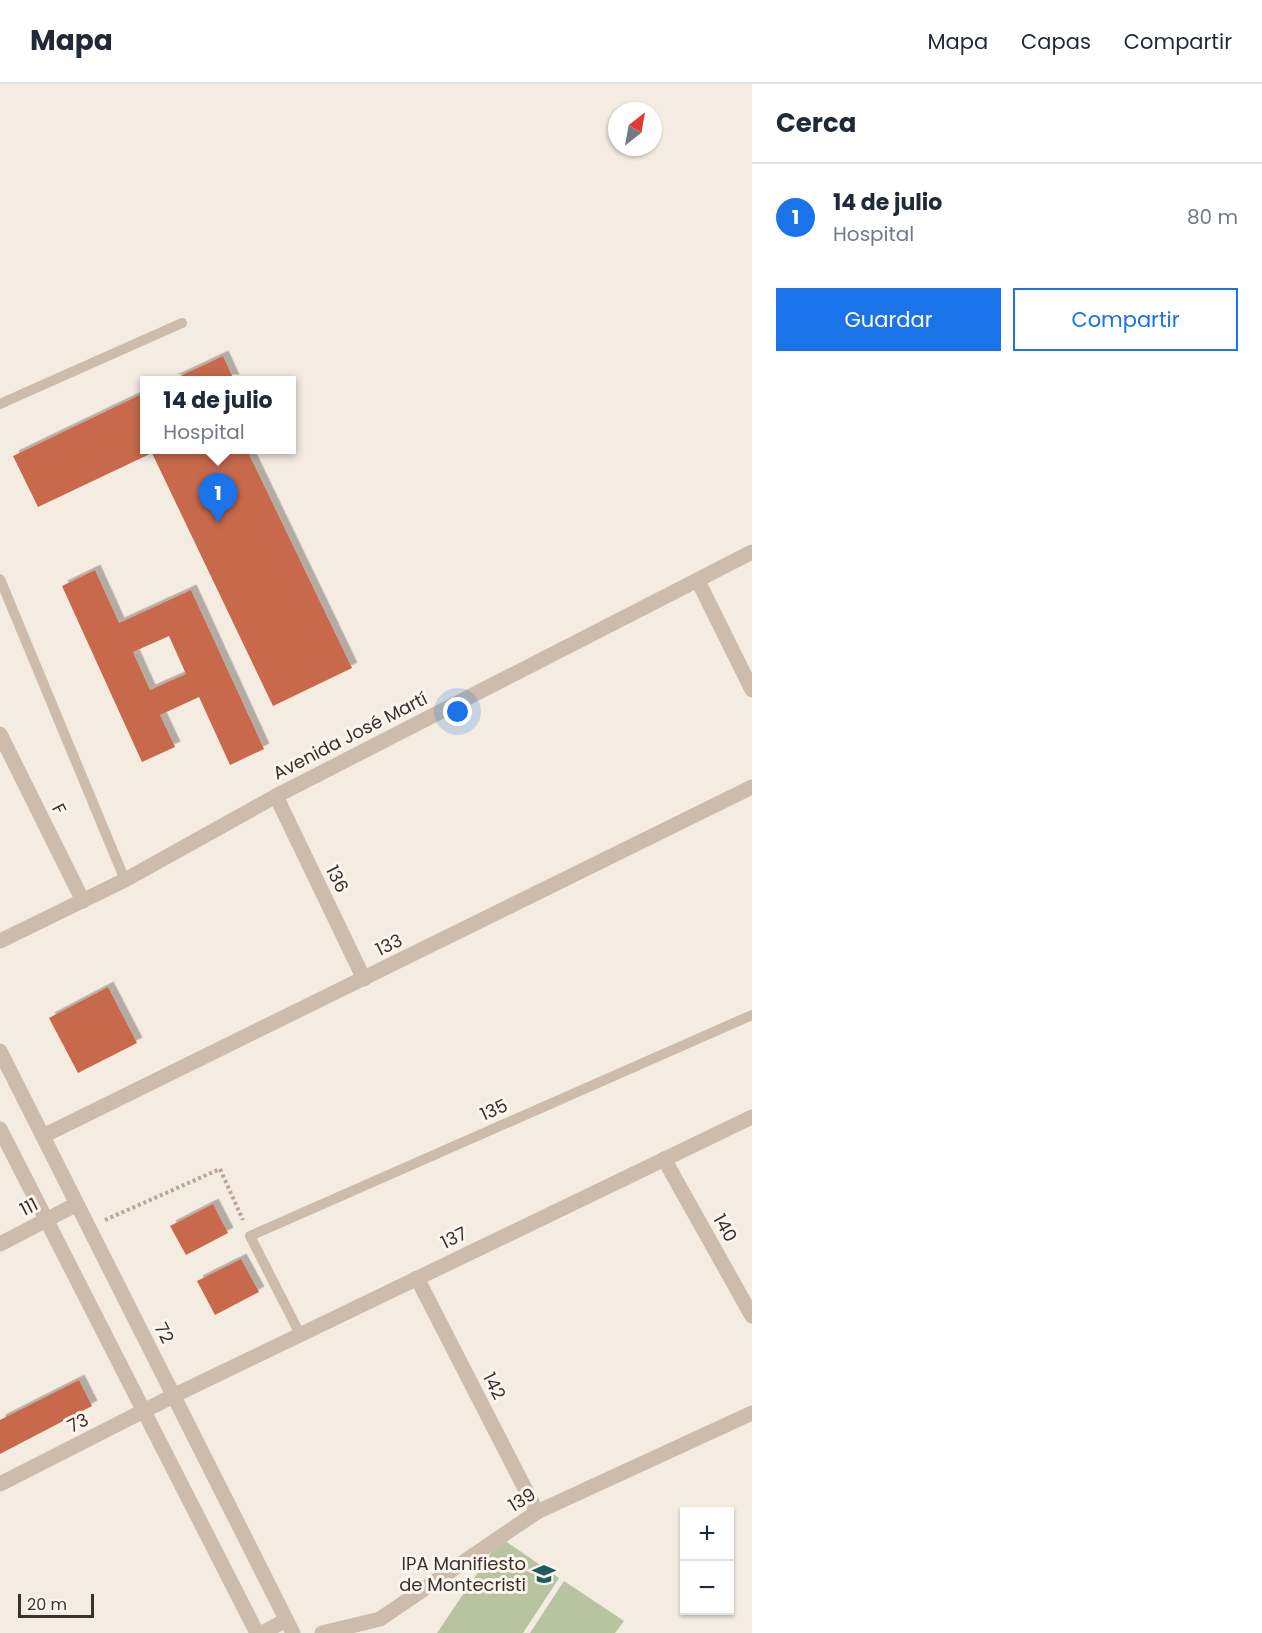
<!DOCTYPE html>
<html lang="es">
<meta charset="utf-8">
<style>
body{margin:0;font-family:Poppins,sans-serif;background:#f6f6f7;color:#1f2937}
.controls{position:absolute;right:18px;bottom:18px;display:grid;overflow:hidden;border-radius:0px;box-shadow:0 2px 4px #0004}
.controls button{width:54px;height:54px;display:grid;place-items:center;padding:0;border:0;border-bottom:2px solid #e0e1e3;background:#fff;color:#1f2937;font:30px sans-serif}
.compass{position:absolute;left:608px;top:18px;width:54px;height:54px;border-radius:50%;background:#fff;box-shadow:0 2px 4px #0004;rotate:31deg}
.scale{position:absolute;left:18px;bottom:15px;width:76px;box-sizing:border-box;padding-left:6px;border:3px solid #3b302b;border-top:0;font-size:16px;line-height:21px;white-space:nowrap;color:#3b302b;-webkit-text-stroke:4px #fbf5ee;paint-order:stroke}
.you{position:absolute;left:458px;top:628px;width:21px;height:21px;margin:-15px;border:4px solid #fff;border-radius:50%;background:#1a73e8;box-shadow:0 0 0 9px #1a73e833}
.badge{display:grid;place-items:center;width:39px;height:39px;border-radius:50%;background:#1a73e8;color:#fff;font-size:20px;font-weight:700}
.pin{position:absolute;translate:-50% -50px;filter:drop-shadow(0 2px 3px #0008)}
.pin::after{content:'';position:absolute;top:32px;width:21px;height:18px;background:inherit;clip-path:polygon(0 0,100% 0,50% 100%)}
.popup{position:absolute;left:140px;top:292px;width:156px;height:78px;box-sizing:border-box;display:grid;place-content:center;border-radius:0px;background:#fff;filter:drop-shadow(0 2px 4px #0005);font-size:20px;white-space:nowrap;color:#747a83}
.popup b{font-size:22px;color:#1f2937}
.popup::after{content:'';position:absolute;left:50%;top:100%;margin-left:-12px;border:12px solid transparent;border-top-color:#fff}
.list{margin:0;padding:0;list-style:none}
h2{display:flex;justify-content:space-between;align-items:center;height:78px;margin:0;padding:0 24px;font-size:26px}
h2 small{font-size:20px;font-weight:400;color:#747a83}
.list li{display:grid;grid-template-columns:39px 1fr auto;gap:18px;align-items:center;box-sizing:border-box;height:108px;padding:0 24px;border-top:2px solid #e0e1e3}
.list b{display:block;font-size:22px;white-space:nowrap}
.list p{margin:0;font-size:20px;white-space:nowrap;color:#747a83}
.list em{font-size:20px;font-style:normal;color:#747a83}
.actions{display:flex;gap:12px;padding:18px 24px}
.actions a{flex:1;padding:14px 0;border:2px solid #1a73e8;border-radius:0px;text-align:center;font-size:21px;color:#1a73e8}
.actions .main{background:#1a73e8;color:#fff}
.map{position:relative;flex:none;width:752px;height:1549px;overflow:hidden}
header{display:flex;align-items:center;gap:36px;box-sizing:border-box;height:84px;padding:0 30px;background:#fff;border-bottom:2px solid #e0e1e3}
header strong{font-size:28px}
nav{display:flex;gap:33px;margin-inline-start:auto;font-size:21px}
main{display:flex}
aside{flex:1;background:#fff}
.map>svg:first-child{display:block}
</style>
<header>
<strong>Mapa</strong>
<nav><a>Mapa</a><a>Capas</a><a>Compartir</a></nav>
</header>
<main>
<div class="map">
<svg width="752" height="1549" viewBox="0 0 752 1549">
<defs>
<filter id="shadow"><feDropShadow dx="5.5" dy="-5.5" stdDeviation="0" flood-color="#0004"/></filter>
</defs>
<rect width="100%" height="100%" fill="#f4ebe1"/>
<g fill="#b8c4a0">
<polygon points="501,1454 559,1494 523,1549 437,1549"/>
<polygon points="564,1497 624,1537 615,1549 530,1549"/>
</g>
<g fill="#c8694b" fill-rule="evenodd" filter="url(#shadow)">
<polygon points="223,272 234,296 172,296"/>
<polygon points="144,309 144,366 247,366 352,584 273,622 152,369 38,423 13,372"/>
<path d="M95 486 119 539 191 506 264 665 230 681 199 613 160 631 175 663 142 678 62 502ZM169 552 186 590 150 606 133 568Z"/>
<polygon points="108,903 137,959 78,989 49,934"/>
<polygon points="213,1120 228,1149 186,1171 170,1142"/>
<polygon points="241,1175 259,1208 215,1231 197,1197"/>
<polygon points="79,1296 92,1322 0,1370 0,1336"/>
</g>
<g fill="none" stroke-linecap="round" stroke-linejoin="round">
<polyline stroke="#b9a596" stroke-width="4" stroke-dasharray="3 3" stroke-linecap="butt" points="105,1136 220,1085 243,1136"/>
<g stroke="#cdbbac" stroke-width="10">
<polyline points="0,320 182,239"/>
<polyline points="0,495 125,796"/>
<polyline points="300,1250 250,1152 752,931"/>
</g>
<g stroke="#cdbbac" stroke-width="15">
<polyline points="698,497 752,606"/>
<polyline points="0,650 83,817"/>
<polyline points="276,712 364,895"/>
<polyline points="43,1052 752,703"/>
<polyline points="664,1075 752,1232"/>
<polyline points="0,1160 77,1120"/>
<polyline points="417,1194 537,1428"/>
<polyline points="0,1400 173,1312 752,1033"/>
<polyline points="262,1549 286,1536"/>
<polyline points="322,1549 380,1535 537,1428 752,1329"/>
</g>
<g stroke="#cdbbac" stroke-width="15">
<polyline points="0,857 125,796 276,712 752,468"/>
<polyline points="0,967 293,1549"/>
<polyline points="0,1045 257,1549"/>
</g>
</g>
<defs>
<g id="school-bare" transform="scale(1.8)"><path d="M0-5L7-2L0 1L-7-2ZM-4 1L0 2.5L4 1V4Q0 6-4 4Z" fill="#1f5a5e" stroke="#fbf5ee" stroke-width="2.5" paint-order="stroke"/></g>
</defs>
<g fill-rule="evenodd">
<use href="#school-bare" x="544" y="1490"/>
</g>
<g text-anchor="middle" stroke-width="6" stroke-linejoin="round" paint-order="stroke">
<g font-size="18" fill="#3b302b" stroke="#fbf5ee">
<text transform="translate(350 652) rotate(-27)" y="6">Avenida José Martí</text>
<text transform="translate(59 725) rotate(63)" y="6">F</text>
<text transform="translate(337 795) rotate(64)" y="6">136</text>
<text transform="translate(389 861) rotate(-26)" y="6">133</text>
<text transform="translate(494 1026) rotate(-24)" y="6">135</text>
<text transform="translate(29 1123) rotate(-27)" y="6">111</text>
<text transform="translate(725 1144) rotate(61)" y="6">140</text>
<text transform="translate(454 1154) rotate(-26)" y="6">137</text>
<text transform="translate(164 1249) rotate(63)" y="6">72</text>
<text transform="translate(494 1302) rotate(63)" y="6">142</text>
<text transform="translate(78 1339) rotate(-27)" y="6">73</text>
<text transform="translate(522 1416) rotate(-31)" y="6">139</text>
</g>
<g font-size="18" fill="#3b302b" stroke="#fbf5ee" text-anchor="end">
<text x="526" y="1486">IPA Manifiesto<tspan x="526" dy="21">de Montecristi</tspan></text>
</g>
</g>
</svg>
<div class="controls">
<button>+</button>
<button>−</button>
</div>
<svg class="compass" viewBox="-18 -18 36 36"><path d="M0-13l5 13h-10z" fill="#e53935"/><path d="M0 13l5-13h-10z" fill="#747a83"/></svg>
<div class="scale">20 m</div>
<div class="you"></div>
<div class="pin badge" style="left:218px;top:439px">1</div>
<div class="popup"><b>14 de julio</b>Hospital</div>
</div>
<aside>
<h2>Cerca<small></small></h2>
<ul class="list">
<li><span class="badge">1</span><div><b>14 de julio</b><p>Hospital</p></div><em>80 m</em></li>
</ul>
<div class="actions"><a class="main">Guardar</a><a>Compartir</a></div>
</aside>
</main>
